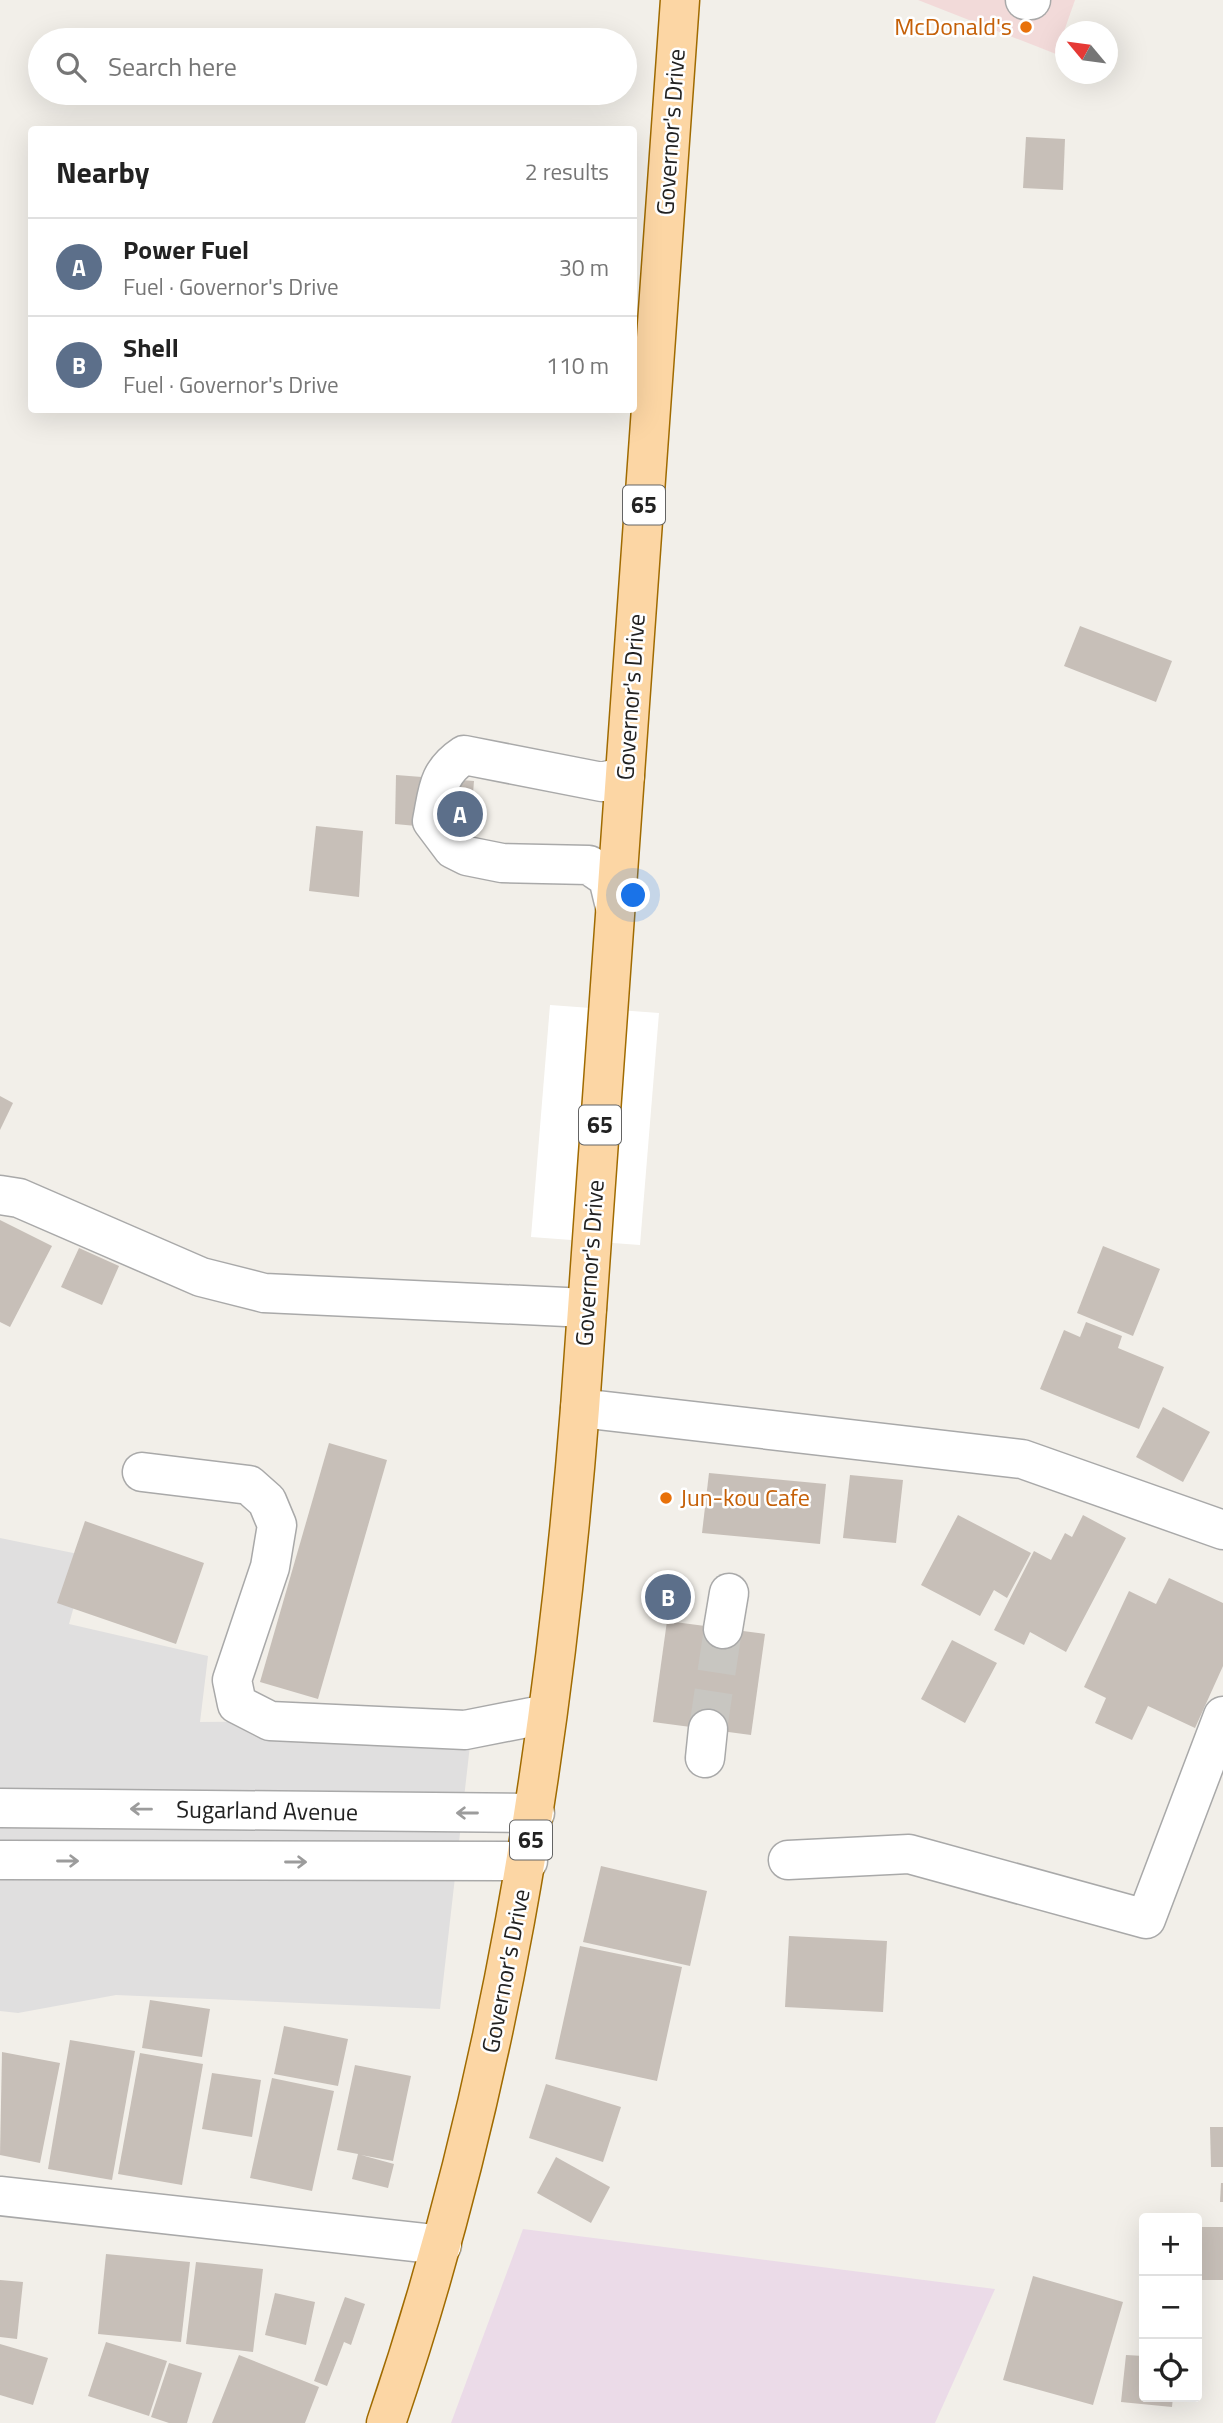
<!DOCTYPE html>
<meta charset="utf-8">
<style>
body{margin:0;font-family:"Titillium Web",sans-serif;background:#f2f2f2;color:#222}
.controls{position:absolute;right:21px;bottom:21px;display:grid;overflow:hidden;border-radius:7px;box-shadow:0 7px 28px #0002}
.controls button{width:63px;height:63px;display:grid;place-items:center;padding:0;border:0;border-bottom:2px solid #e0e0e0;background:#fff;color:#222;font:35px sans-serif}
.compass{position:absolute;left:1055px;top:21px;width:63px;height:63px;border-radius:50%;background:#fff;box-shadow:0 7px 28px #0002;rotate:299deg}
.you{position:absolute;left:634px;top:896px;width:24px;height:24px;margin:-18px;border:5px solid #fff;border-radius:50%;background:#1a73e8;box-shadow:0 0 0 10px #1a73e833}
.badge{display:grid;place-items:center;width:46px;height:46px;border-radius:50%;background:#d40000;color:#fff;font-size:23px;font-weight:700}
.pin{position:absolute;translate:-50% -50%;border:4px solid #fff;box-shadow:0 2px 7px #0006}
.list{margin:0;padding:0;list-style:none}
h2{display:flex;justify-content:space-between;align-items:center;height:91px;margin:0;padding:0 28px;font-size:30px}
h2 small{font-size:23px;font-weight:400;color:#767676}
.list li{display:grid;grid-template-columns:46px 1fr auto;gap:21px;align-items:center;box-sizing:border-box;height:98px;padding:0 28px;border-top:2px solid #e0e0e0}
.list b{display:block;font-size:26px;white-space:nowrap}
.list p{margin:0;font-size:23px;white-space:nowrap;color:#767676}
.list em{font-size:23px;font-style:normal;color:#767676}
.icon{flex:none;width:38px;height:38px;fill:none;stroke:currentColor;stroke-width:2;stroke-linecap:round;stroke-linejoin:round}
.map{position:relative;flex:none;width:1223px;height:2423px;overflow:hidden}
.search{position:absolute;background:#fff;box-shadow:0 7px 28px #0002;left:28px;top:28px;width:609px;height:77px;display:flex;align-items:center;gap:18px;box-sizing:border-box;padding:0 24px;border-radius:38px;color:#767676;font-size:26px}
.panel{position:absolute;background:#fff;box-shadow:0 7px 28px #0002;left:28px;top:126px;width:609px;height:287px;border-radius:7px}
.map>svg:first-child{display:block}
</style>
<div class="map">
<svg width="1223" height="2423" viewBox="0 0 1223 2423">
<rect width="100%" height="100%" fill="#f2efe9"/>
<polygon fill="#e0dfdf" points="0,1538 88,1556 69,1624 208,1656 200,1722 473,1719 440,2009 116,1995 18,2013 0,2011"/>
<polygon fill="#f2dad9" points="918,0 1075,0 1056,54"/>
<polygon fill="#ebdbe8" points="523,2229 995,2289 935,2423 451,2423"/>
<polygon fill="#fff" points="550,1005 659,1013 640,1245 531,1237"/>
<g fill="#c7bfb8">
<polygon points="1026,137 1065,139 1063,190 1023,188"/>
<polygon points="1080,626 1172,661 1156,702 1064,666"/>
<polygon points="396,775 474,781 470,831 395,824"/>
<polygon points="316,826 363,831 359,897 309,891"/>
<polygon points="0,1096 13,1103 0,1130"/>
<polygon points="0,1220 52,1246 10,1327 0,1322"/>
<polygon points="1103,1246 1160,1269 1133,1336 1077,1313"/>
<polygon points="79,1248 119,1266 102,1305 61,1287"/>
<polygon points="1086,1322 1122,1336 1118,1348 1164,1367 1139,1429 1040,1389 1064,1330 1080,1337"/>
<polygon points="1163,1407 1210,1432 1183,1482 1136,1457"/>
<polygon points="329,1443 387,1460 318,1699 260,1682"/>
<polygon points="709,1473 826,1484 820,1544 702,1533"/>
<polygon points="850,1475 903,1480 896,1543 843,1538"/>
<polygon points="958,1515 1031,1553 1007,1598 994,1590 980,1616 921,1585"/>
<polygon points="1083,1515 1126,1538 1066,1652 1030,1632 1024,1645 994,1630 1034,1551 1051,1560 1065,1533 1072,1537"/>
<polygon points="85,1521 204,1563 176,1644 57,1603"/>
<polygon points="1169,1578 1223,1603 1223,1666 1195,1728 1148,1706 1132,1740 1095,1723 1106,1698 1084,1687 1129,1591 1156,1604"/>
<polygon points="667,1621 765,1634 751,1735 653,1722"/>
<polygon points="952,1640 997,1663 965,1723 921,1699"/>
<polygon points="601,1866 707,1891 690,1966 583,1942"/>
<polygon points="789,1936 887,1941 883,2012 785,2007"/>
<polygon points="580,1946 682,1967 657,2081 555,2059"/>
<polygon points="150,2000 210,2009 202,2057 142,2048"/>
<polygon points="284,2026 348,2039 338,2086 274,2074"/>
<polygon points="70,2040 135,2051 112,2180 48,2169"/>
<polygon points="2,2052 60,2063 40,2163 0,2155"/>
<polygon points="140,2053 203,2064 182,2185 118,2174"/>
<polygon points="355,2065 411,2076 393,2161 361,2155 394,2164 388,2188 352,2179 358,2154 337,2150"/>
<polygon points="212,2073 261,2080 252,2137 202,2129"/>
<polygon points="272,2078 334,2091 312,2191 250,2178"/>
<polygon points="546,2084 621,2107 603,2162 529,2138"/>
<polygon points="1210,2127 1223,2127 1223,2167 1211,2167"/>
<polygon points="556,2157 610,2187 591,2223 537,2193"/>
<polygon points="1221,2183 1223,2183 1223,2202 1220,2202"/>
<rect x="1197" y="2227" width="26" height="53"/>
<polygon points="106,2254 190,2262 181,2342 98,2334"/>
<polygon points="196,2262 263,2269 253,2352 186,2344"/>
<polygon points="1033,2276 1123,2302 1093,2405 1003,2380"/>
<polygon points="0,2280 23,2282 17,2339 0,2337"/>
<polygon points="275,2293 315,2302 306,2345 265,2335"/>
<polygon points="345,2297 365,2304 351,2345 344,2342 327,2386 314,2381"/>
<polygon points="106,2342 167,2361 149,2416 88,2396"/>
<polygon points="0,2344 48,2358 33,2405 0,2395"/>
<polygon points="239,2355 319,2387 305,2423 212,2423"/>
<polygon points="1126,2355 1144,2356 1144,2397 1173,2397 1172,2407 1121,2402"/>
<polygon points="169,2363 202,2373 187,2423 169,2423 151,2417"/>
</g>
<g fill="none" stroke-linecap="round" stroke-linejoin="round">
<polyline stroke="#c8c6c1" stroke-width="38" stroke-dasharray="38 19" stroke-linecap="butt" points="708,1729 723,1629"/>
<g stroke="#a9a9a9" stroke-width="41">
<g id="minor">
<polyline points="1025,0 1031,0"/>
<path d="M615 907 608 878 589 865 502 863 467 856 453 849 432 821C438 791 437 773 464 755L602 782 625 776"/>
<polyline points="0,1195 19,1198 201,1277 264,1293 587,1308"/>
<polyline points="580,1408 1022,1459 1223,1530"/>
<polyline points="142,1472 249,1485 267,1501 277,1525 270,1567 232,1680 237,1704 270,1721 465,1730 547,1714"/>
<polyline points="723,1629 729,1593"/>
<polyline points="705,1758 708,1729"/>
<polyline points="0,1808 535,1813"/>
<polyline points="0,1860 528,1861"/>
<polyline points="788,1860 909,1854 1146,1919 1223,1716"/>
<polyline points="0,2196 442,2245"/>
</g>
</g>
<g stroke="#a06b00" stroke-width="41">
<path id="major" d="M386 2423C498 2095 553 1752 580 1408L680 0"/>
</g>
<use href="#minor" stroke="#fff" stroke-width="38"/>
<use href="#major" stroke="#fcd6a4" stroke-width="38"/>
</g>
<defs><path id="oneway-shaft" d="M-6 0H5M1.5-3L5.5 0L1.5 3" fill="none" stroke-width="1.6" stroke-linecap="round" stroke-linejoin="round" transform="scale(1.75)"/></defs>
<g stroke="#9c9c9c">
<use href="#oneway-shaft" transform="translate(141 1809) rotate(-179)"/>
<use href="#oneway-shaft" transform="translate(467 1813) rotate(-180)"/>
<use href="#oneway-shaft" transform="translate(68 1861)"/>
<use href="#oneway-shaft" transform="translate(296 1862)"/>
</g>
<g fill="#e8710a" stroke="#fff" stroke-width="2.5">
<circle cx="1026" cy="27" r="7"/>
<circle cx="666" cy="1498" r="7"/>
</g>
<g text-anchor="middle" stroke-width="5" stroke-linejoin="round" paint-order="stroke">
<g fill="#fff" stroke="#646464" stroke-width="2">
<rect x="623" y="485.5" width="42" height="39" rx="5"/>
<rect x="579" y="1105.5" width="42" height="39" rx="5"/>
<rect x="510" y="1820.5" width="42" height="39" rx="5"/>
</g>
<g font-size="23" font-weight="bold" fill="#222">
<text x="644" y="513">65</text>
<text x="600" y="1133">65</text>
<text x="531" y="1848">65</text>
</g>
<g font-size="24" fill="#c56008" stroke="#fff" text-anchor="end">
<text x="1012" y="35">McDonald's</text>
<text x="680" y="1506" text-anchor="start">Jun-kou Cafe</text>
</g>
<g font-size="24" fill="#222" stroke="#fff">
<text transform="translate(671 132) rotate(-86)" y="8">Governor's Drive</text>
<text transform="translate(631 697) rotate(-86)" y="8">Governor's Drive</text>
<text transform="translate(590 1263) rotate(-86)" y="8">Governor's Drive</text>
<text transform="translate(267 1811) rotate(1)" y="8">Sugarland Avenue</text>
<text transform="translate(506 1971) rotate(-79)" y="8">Governor's Drive</text>
</g>
</g>
</svg>
<div class="controls">
<button>+</button>
<button>−</button>
<button><svg class="icon" aria-label="locate" viewBox="0 0 24 24"><circle cx="12" cy="12" r="6"/><path d="M12 2v4M12 18v4M2 12h4M18 12h4"/></svg></button>
</div>
<svg class="compass" viewBox="-18 -18 36 36"><path d="M0-13l5 13h-10z" fill="#e53935"/><path d="M0 13l5-13h-10z" fill="#767676"/></svg>
<div class="you"></div>
<div class="pin badge" style="left:460px;top:814px;background:#5c6f8a">A</div>
<div class="pin badge" style="left:668px;top:1597px;background:#5c6f8a">B</div>
<div class="search"><svg class="icon" aria-label="search" viewBox="0 0 24 24"><circle cx="10" cy="10" r="6"/><path d="M15 15l6 6"/></svg>Search here</div>
<section class="panel">
<h2>Nearby<small>2 results</small></h2>
<ul class="list">
<li><span class="badge" style="background:#5c6f8a">A</span><div><b>Power Fuel</b><p>Fuel · Governor's Drive</p></div><em>30 m</em></li>
<li><span class="badge" style="background:#5c6f8a">B</span><div><b>Shell</b><p>Fuel · Governor's Drive</p></div><em>110 m</em></li>
</ul>
</section>
</div>
